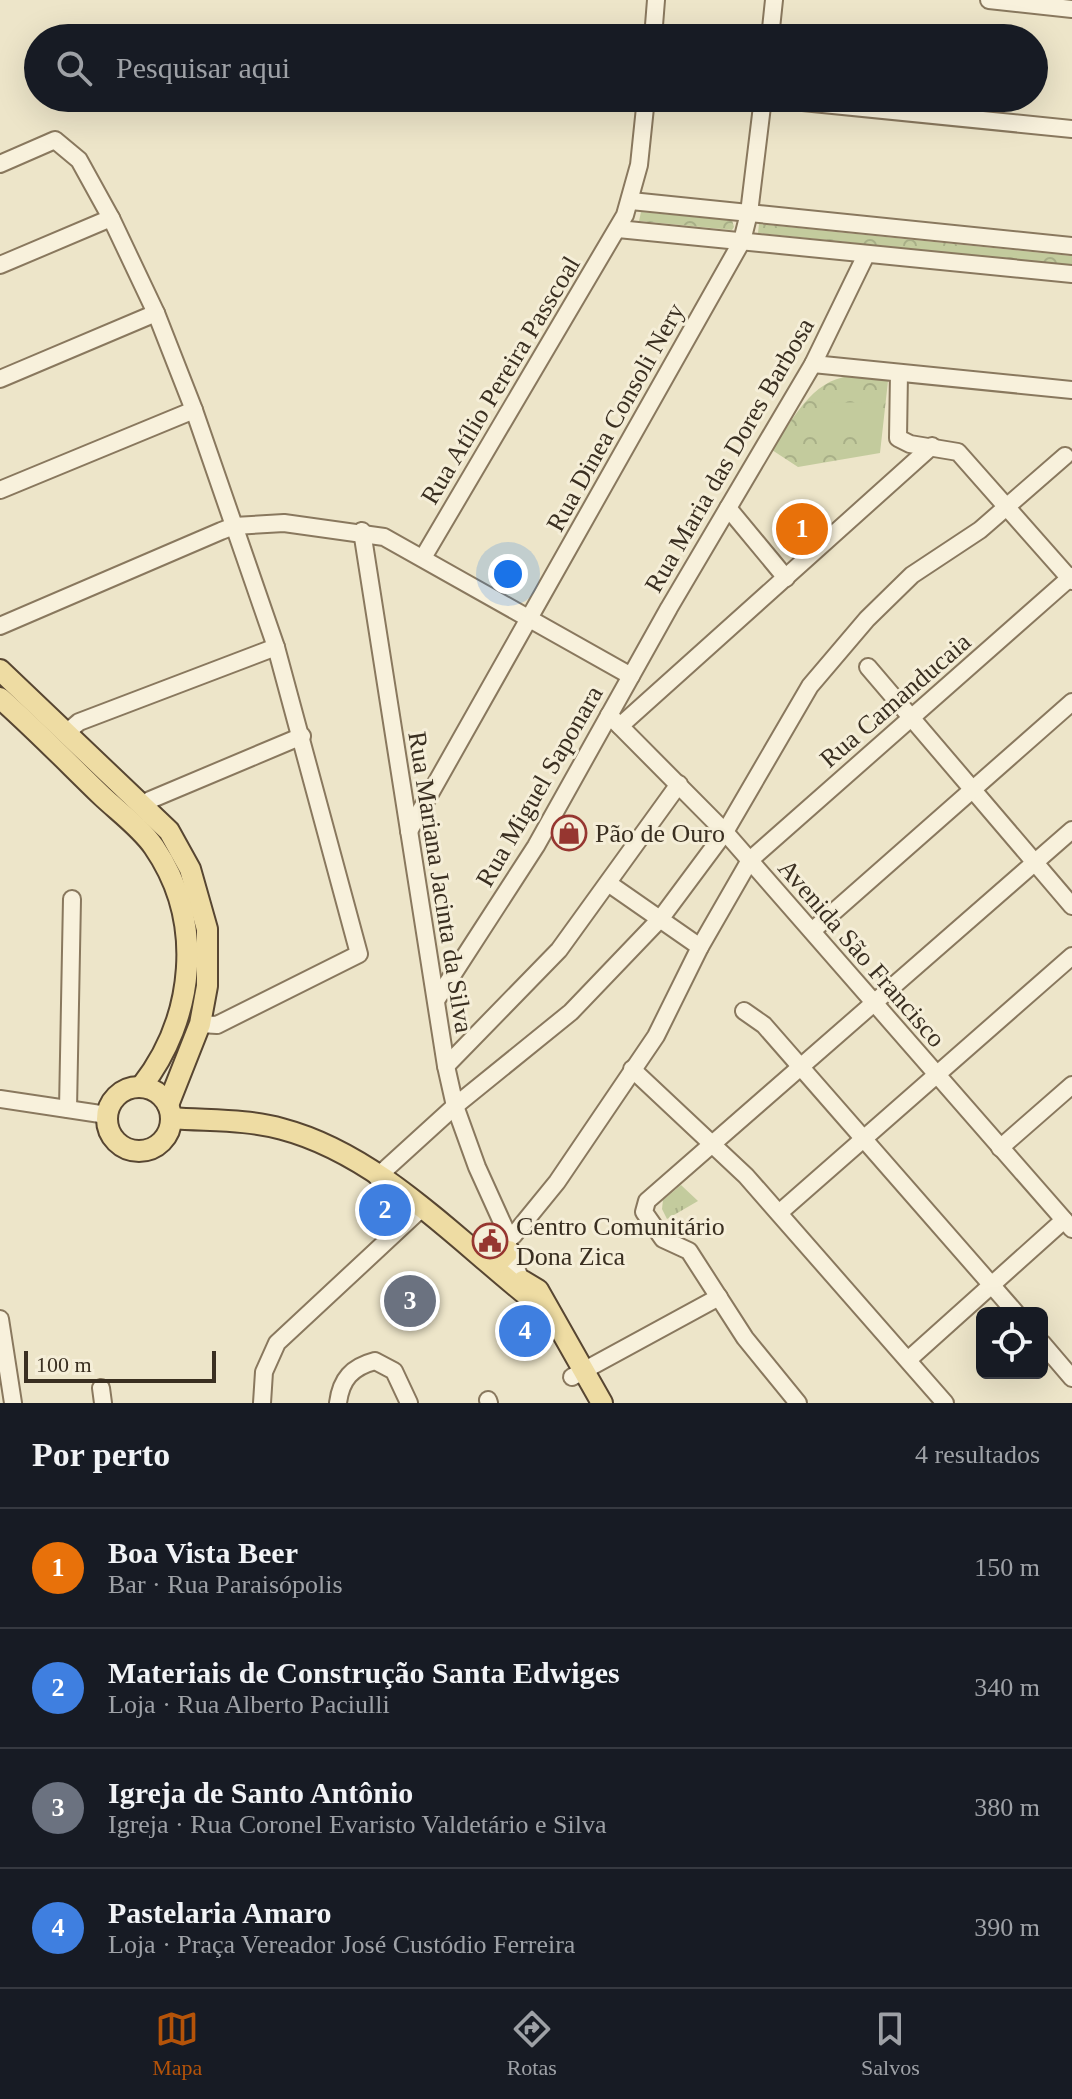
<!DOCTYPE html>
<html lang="pt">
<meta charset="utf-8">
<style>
body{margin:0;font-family:"Times New Roman",serif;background:#242831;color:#f1f3f6}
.controls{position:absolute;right:24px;bottom:24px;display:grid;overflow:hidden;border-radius:12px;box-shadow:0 8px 32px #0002}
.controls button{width:72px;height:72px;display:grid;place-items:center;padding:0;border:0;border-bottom:2px solid #363941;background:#171b24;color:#f1f3f6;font:40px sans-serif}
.scale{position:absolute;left:24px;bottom:20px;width:192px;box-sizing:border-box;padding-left:8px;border:4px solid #3a2f21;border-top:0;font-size:22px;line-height:28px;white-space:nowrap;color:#3a2f21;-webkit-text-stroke:6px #f5eed8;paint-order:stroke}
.you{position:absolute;left:508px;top:574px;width:28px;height:28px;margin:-20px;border:6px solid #fff;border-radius:50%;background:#1a73e8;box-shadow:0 0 0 12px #1a73e833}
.badge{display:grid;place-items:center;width:52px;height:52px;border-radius:50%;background:#b45309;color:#fff;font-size:26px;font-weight:700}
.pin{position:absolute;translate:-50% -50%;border:4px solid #fff;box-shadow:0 2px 8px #0006}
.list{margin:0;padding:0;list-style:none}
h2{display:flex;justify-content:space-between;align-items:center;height:104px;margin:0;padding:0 32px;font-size:34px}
h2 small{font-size:26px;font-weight:400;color:#9ea1a6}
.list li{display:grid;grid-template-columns:52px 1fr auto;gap:24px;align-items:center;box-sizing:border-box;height:120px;padding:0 32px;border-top:2px solid #363941}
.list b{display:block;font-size:30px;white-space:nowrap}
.list p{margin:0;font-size:26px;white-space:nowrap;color:#9ea1a6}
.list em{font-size:26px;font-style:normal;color:#9ea1a6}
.icon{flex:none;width:44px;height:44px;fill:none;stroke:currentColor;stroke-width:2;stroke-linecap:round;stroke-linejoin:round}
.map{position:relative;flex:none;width:1072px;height:1403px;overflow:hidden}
.search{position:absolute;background:#171b24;box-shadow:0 8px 32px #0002;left:24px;right:24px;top:24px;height:88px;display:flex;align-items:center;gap:20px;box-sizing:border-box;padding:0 28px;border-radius:44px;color:#9ea1a6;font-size:30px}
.sheet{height:584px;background:#171b24}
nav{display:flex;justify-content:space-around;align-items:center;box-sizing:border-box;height:112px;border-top:2px solid #363941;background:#171b24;font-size:22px;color:#9ea1a6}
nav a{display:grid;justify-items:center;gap:4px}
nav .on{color:#b45309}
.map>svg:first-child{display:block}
</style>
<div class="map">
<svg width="1072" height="1403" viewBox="0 0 1072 1403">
<defs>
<pattern id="grass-tufts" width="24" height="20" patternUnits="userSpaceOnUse" patternTransform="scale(2)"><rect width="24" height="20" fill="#c3cb9d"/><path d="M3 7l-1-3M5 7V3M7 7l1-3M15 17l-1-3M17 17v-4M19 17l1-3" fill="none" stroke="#a8af87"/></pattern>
<pattern id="forest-crowns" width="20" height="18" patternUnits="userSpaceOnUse" patternTransform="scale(2)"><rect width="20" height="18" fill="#c3cb9d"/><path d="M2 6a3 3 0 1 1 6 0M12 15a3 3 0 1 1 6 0" fill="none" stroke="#a8af87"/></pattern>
</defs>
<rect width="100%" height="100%" fill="#ede5c9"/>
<polygon fill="url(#grass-tufts)" points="681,1185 698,1201 667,1219 662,1209 663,1200"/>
<g fill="url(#forest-crowns)">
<polygon points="641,212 732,220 734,227 732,230 639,221"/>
<polygon points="759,224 1072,256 1072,265 758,233"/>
<path d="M850 376 888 381 880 453 798 467 772 450C792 421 811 380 850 376Z"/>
</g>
<polygon fill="#c3cb9d" points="879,402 879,435 817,435 817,403"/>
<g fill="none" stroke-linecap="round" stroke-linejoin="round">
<g stroke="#89785e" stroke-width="20">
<g id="minor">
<polyline points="989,0 1072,9"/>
<polyline points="653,38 656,0"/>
<polyline points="770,38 774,0"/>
<polyline points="763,98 1072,129"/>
<polyline points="0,164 55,140 79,160 111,218 156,313 194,410 276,647 359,954 217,1025 200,1024"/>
<polyline points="631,201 1072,246"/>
<polyline points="618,229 1072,274"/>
<polyline points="0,265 111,218"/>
<polyline points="813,364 1072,390"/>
<polyline points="899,373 898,438 910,444 958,452 1072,581"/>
<polyline points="0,379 156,313"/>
<polyline points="0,490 194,410"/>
<polyline points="728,508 786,578"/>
<polyline points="362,531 446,1066 455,1106 477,1167 506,1231 509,1251 521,1280"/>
<polyline points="424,556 625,215 639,165 646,98"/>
<polyline points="0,626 221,531 234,526 284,523 384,537 631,676"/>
<polyline points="868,667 1072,906"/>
<polyline points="609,715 725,832 1072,1229"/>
<polyline points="620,726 932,446"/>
<polyline points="66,733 79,722 276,647"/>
<polyline points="143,806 150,800 302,736"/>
<polyline points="409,831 742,241 749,213 763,98"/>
<polyline points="608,883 700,947"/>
<polyline points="812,931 1072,702"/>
<polyline points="437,999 536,846 669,608 813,364 866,255"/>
<polyline points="744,1011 764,1025 1016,1313"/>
<polyline points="446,1066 559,950 679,784"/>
<polyline points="632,1069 746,1176 945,1403"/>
<polyline points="0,1099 107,1115"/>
<polyline points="68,1109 72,899"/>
<polyline points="1000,1148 1072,1085"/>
<polyline points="377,1177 455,1106 571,1012 661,918 725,832 810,686 867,619 912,575 980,530 1065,456"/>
<polyline points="779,1213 1072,956"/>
<polyline points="513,1236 557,1182 656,1036 700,947 750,860 1072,576"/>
<polyline points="0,1319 13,1403"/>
<polyline points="1042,1343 1072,1378"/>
<polyline points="908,1360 1064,1220"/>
<polyline points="572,1377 719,1297"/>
<polyline points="101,1388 103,1403"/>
<polyline points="488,1400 489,1403"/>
<polyline points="262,1403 264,1372 277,1343 421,1209"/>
<path d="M338 1403C341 1379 352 1367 375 1361L394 1371 409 1403"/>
<polyline points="798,1403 745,1338 689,1251 663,1239 644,1212 647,1201 1072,830"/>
</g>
</g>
<g stroke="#574632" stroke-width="24">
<g id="major">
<polyline points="0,670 169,831 190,869 207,929 207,986 200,1024 168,1105"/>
<path d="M0 698C35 729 68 763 102 796 119 812 141 828 154 847 205 921 195 1018 141 1087"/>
<circle cx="139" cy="1119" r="32"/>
<path d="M172 1118C207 1121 247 1119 282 1129 377 1154 454 1237 529 1297"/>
<polyline points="497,1263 509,1251"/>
<polyline points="523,1281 538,1290 602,1403"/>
</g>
</g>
<use href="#minor" stroke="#f8f1dc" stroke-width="16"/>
<use href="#major" stroke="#eedca3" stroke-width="20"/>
</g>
<defs>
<g id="shop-ring" transform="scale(1.8)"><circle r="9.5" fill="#f5eed8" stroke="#963630" stroke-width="1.5"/><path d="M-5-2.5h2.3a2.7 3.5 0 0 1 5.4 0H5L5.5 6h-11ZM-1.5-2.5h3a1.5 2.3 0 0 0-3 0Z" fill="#963630"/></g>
<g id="civic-ring" transform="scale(1.8)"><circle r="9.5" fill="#f5eed8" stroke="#963630" stroke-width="1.5"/><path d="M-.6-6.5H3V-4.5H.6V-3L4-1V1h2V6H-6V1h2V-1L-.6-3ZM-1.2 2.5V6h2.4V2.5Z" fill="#963630"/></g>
</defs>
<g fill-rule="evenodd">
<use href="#shop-ring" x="569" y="833"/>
<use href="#civic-ring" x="490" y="1241"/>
</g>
<g text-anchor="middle" stroke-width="6" stroke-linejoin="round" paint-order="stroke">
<g font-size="26" fill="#3a2f21" stroke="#f5eed8">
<text transform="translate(500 380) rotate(-59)" y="9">Rua Atílio Pereira Passcoal</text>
<text transform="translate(615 417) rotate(-61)" y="9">Rua Dinea Consoli Nery</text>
<text transform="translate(729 455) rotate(-60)" y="9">Rua Maria das Dores Barbosa</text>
<text transform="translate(895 700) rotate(-41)" y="9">Rua Camanducaia</text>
<text transform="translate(539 786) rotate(-60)" y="9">Rua Miguel Saponara</text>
<text transform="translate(441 882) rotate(81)" y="9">Rua Mariana Jacinta da Silva</text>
<text transform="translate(862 953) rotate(49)" y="9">Avenida São Francisco</text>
</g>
<g font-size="26" fill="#3a2f21" stroke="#f5eed8" text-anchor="start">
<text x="595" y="842">Pão de Ouro</text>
<text x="516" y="1235">Centro Comunitário<tspan x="516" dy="30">Dona Zica</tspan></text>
</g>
</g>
</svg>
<div class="controls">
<button><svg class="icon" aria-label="locate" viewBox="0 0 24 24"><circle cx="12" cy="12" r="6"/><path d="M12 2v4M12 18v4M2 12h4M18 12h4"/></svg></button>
</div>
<div class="scale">100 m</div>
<div class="you"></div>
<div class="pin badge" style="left:802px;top:529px;background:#e8710a">1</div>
<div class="pin badge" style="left:385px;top:1210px;background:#3f7fe0">2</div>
<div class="pin badge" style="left:410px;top:1301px;background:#6b7280">3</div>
<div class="pin badge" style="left:525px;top:1331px;background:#3f7fe0">4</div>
<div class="search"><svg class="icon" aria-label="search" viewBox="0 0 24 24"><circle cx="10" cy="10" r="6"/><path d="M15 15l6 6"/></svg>Pesquisar aqui</div>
</div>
<section class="sheet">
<h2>Por perto<small>4 resultados</small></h2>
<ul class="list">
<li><span class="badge" style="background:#e8710a">1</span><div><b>Boa Vista Beer</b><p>Bar · Rua Paraisópolis</p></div><em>150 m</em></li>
<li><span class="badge" style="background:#3f7fe0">2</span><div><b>Materiais de Construção Santa Edwiges</b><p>Loja · Rua Alberto Paciulli</p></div><em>340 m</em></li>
<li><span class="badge" style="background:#6b7280">3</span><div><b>Igreja de Santo Antônio</b><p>Igreja · Rua Coronel Evaristo Valdetário e Silva</p></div><em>380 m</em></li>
<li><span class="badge" style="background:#3f7fe0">4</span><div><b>Pastelaria Amaro</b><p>Loja · Praça Vereador José Custódio Ferreira</p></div><em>390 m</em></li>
</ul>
</section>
<nav>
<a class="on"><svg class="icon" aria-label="map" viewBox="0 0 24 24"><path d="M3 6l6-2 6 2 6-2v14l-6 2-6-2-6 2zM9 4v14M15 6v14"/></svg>Mapa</a>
<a><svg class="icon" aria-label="directions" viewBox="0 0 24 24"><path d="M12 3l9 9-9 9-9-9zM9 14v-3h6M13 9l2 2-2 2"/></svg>Rotas</a>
<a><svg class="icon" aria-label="saved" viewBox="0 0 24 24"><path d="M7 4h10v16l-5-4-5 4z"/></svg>Salvos</a>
</nav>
